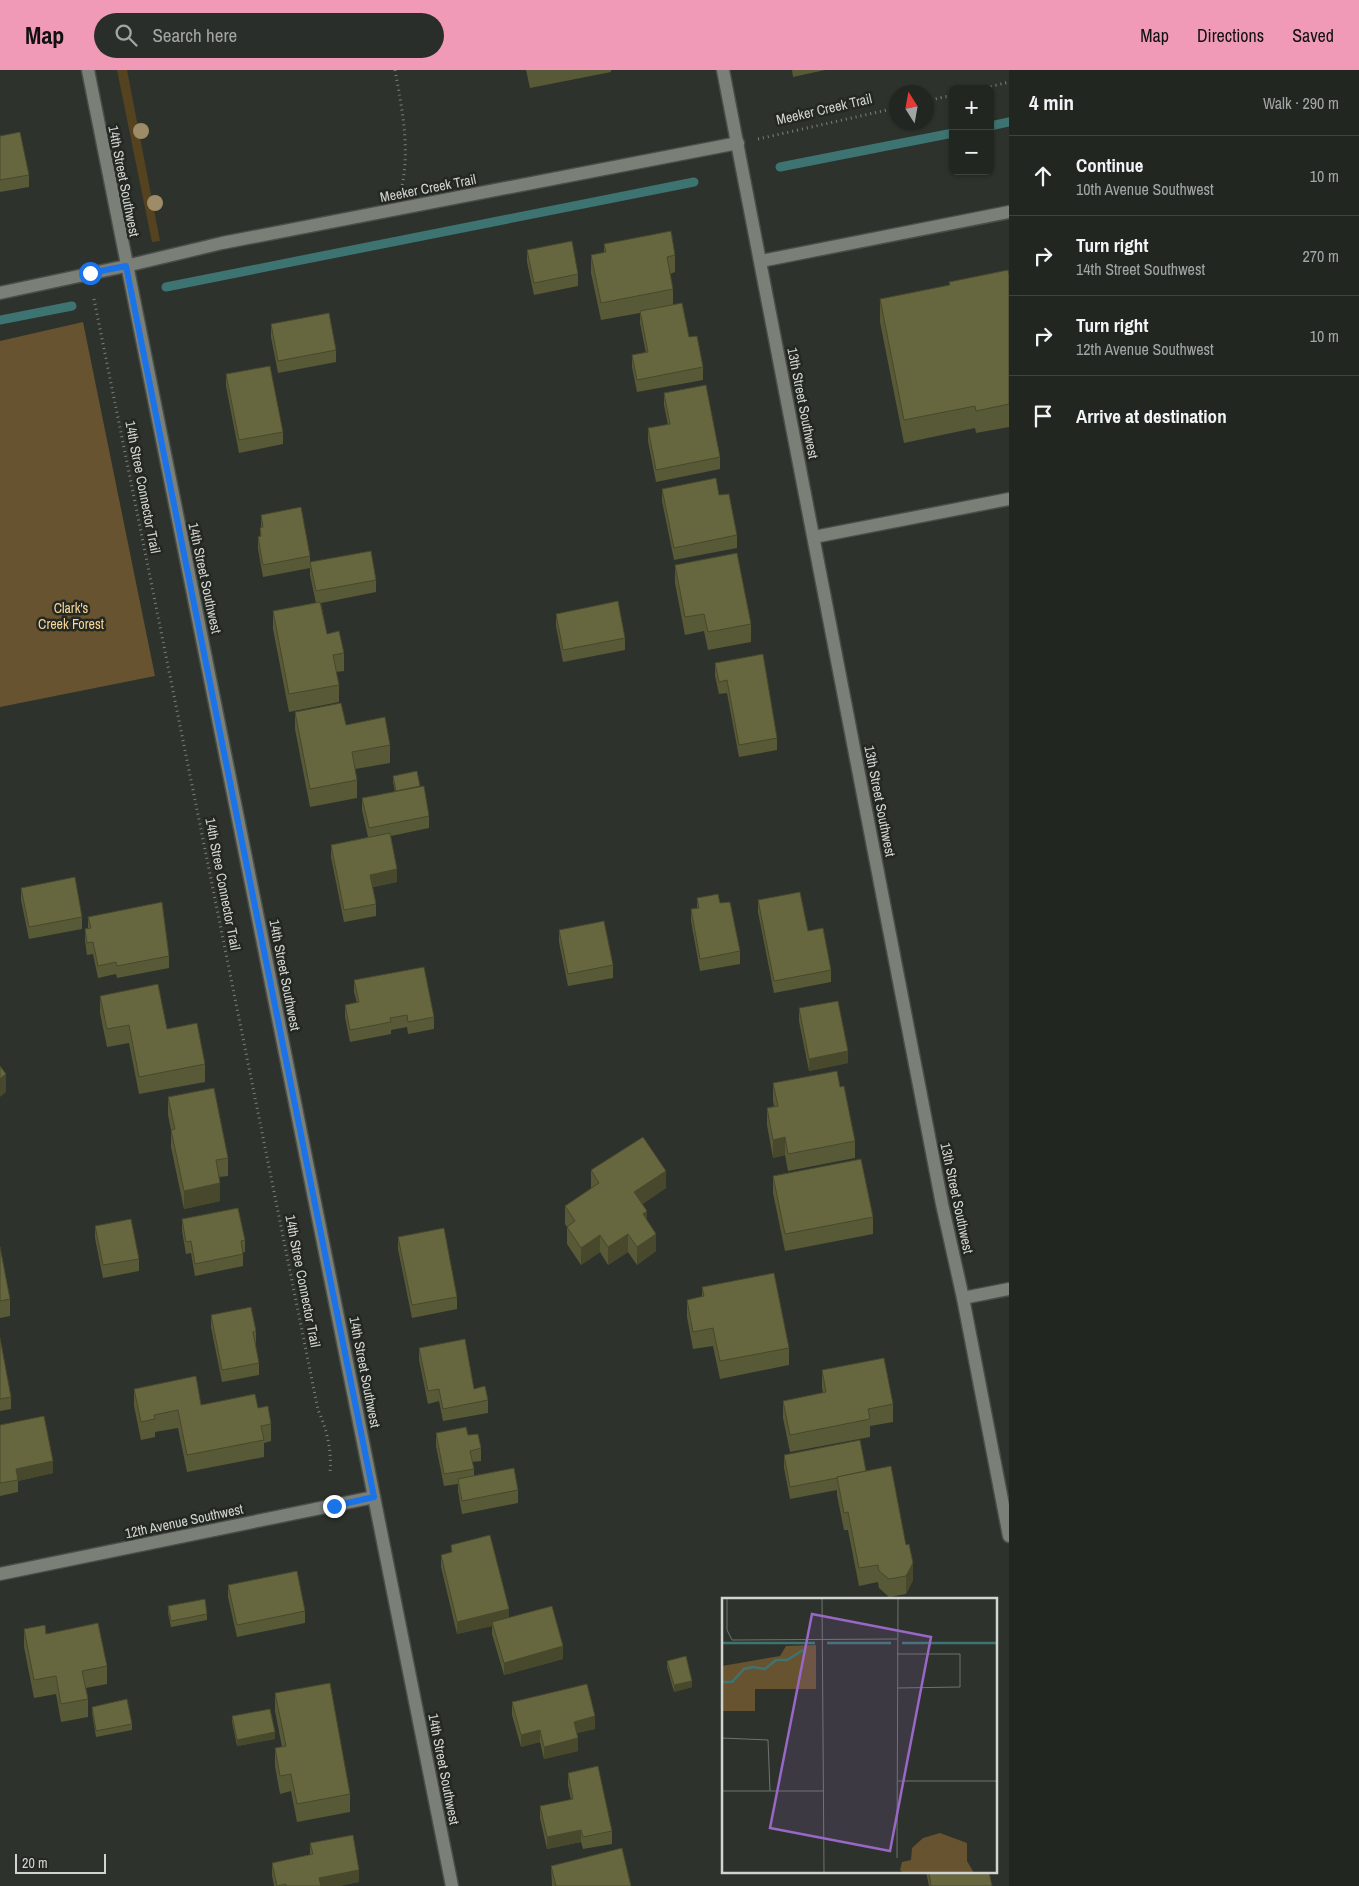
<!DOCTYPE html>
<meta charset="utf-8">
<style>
body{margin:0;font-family:"Archivo Narrow",sans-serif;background:#2a2e2a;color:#f1f3f6}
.controls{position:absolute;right:15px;top:15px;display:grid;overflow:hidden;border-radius:8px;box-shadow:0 1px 4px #0004}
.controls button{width:45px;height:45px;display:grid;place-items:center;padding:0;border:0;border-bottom:1px solid #3f433f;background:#222621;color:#f1f3f6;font:25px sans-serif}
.compass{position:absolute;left:889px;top:15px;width:45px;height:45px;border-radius:50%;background:#222621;box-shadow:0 1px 4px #0004;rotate:349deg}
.scale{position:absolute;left:15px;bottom:12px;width:91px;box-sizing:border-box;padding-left:5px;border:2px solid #d1d4d0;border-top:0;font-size:14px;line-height:18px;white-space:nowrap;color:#d1d4d0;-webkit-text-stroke:4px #242822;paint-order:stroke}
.stop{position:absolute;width:15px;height:15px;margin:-11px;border:4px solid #1a73e8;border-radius:50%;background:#fff}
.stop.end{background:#1a73e8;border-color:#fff;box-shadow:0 1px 5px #0008}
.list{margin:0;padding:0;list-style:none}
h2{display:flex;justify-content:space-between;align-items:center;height:65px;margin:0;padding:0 20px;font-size:21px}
h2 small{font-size:16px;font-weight:400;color:#a2a5a5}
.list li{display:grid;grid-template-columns:32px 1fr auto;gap:15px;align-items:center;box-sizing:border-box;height:80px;padding:0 20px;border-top:1px solid #3f433f}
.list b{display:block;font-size:19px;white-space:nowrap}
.list p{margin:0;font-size:16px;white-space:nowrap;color:#a2a5a5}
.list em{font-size:16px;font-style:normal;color:#a2a5a5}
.icon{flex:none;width:28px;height:28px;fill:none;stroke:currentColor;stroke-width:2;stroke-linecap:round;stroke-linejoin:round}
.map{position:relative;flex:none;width:1009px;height:1816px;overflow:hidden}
header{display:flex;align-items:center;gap:30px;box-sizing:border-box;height:70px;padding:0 25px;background:#f09ab7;color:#111}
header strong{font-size:24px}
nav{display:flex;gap:28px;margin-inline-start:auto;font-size:18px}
.search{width:350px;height:45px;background:#2a2e2a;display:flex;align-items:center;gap:12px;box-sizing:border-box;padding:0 18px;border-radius:28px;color:#a2a5a5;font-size:19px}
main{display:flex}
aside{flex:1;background:#222621}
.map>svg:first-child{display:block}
</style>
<header>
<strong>Map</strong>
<div class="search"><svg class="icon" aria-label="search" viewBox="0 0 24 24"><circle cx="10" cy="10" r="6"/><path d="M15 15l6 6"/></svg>Search here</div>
<nav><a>Map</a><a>Directions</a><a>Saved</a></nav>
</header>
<main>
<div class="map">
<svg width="1009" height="1816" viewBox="0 0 1009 1816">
<rect width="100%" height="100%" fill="#2d322c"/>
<polygon fill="#554320" points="117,0 127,0 160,171 152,172"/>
<polygon fill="#67532f" points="83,252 155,606 0,637 0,271"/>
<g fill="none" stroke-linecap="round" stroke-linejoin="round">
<g stroke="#3d7472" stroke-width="9">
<polyline points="990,56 1009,52"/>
<polyline points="780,97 953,63"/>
<polyline points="166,217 694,112"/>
<polyline points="0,250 72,236"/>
</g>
<g stroke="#4a4e49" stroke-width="15">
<g id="lane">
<polyline points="761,191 1009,142"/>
<polyline points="126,196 222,173 738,73"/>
<polyline points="814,467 1009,429"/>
</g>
</g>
<g stroke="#4a4e49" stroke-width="15">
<g id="street">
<polyline points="723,0 942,1134 963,1228 1009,1466"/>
<polyline points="0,223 126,196"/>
<polyline points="963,1228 1009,1219"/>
<polyline points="0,1504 374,1427"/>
</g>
</g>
<g stroke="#4a4e49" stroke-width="15">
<polyline id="secondary" points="88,0 452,1816"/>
</g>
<g stroke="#7c807b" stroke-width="3" stroke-dasharray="1 4" stroke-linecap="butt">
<path d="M395 0C402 39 410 77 402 116"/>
<polyline points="981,19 1009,12"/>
<polyline points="926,31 953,25"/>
<polyline points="758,69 896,38"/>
<path d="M94 229 318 1340C327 1359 332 1382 330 1402"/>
</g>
<use href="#lane" stroke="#7a8078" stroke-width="12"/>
<use href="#street" stroke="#7a8078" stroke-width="12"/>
<use href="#secondary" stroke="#7a8078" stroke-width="12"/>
</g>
<g fill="#9d8c67">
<circle cx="141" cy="61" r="8"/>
<circle cx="155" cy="133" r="8"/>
</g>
<g fill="#585936">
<polygon points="526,0 611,0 611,2 530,18"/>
<polygon points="792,0 825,0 793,7"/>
<polygon points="0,66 29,105 29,117 0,122"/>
<polygon points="604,174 675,185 675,202 670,204 673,219 673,235 703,297 703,310 637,322 632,297 632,285 646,283 640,253 640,243 601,250 591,203 591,185 604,183"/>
<polygon points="527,180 578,204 578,216 534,225 527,192"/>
<polygon points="1009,205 1009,357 976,363 975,358 904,373 880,252 880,229 949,215 949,212"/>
<polygon points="271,254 336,280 336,292 278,303 271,267"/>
<polygon points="226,304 283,362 283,374 239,383 226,316"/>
<polygon points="664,323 720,387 720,399 656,412 648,371 648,358 668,355 664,335"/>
<polygon points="662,419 719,425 737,465 737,478 674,490 662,431"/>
<polygon points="261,445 310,486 310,492 376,510 376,522 321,533 327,564 344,583 344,601 336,602 339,615 339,632 289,642 273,559 273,541 316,533 310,505 310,498 263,507 258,479 258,467 260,466 260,458 261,457"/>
<polygon points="675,495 751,554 751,572 708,580 704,561 685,565 675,513"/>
<polygon points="556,544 625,568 625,580 563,592 556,556"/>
<polygon points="715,593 777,668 777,680 739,687 727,623 719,624 715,606"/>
<polygon points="295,642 346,655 390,675 390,693 355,699 357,710 357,728 310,737 295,659"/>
<polygon points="393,706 420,717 429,746 429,758 391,766 397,812 373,817 376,834 376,846 344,852 331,787 331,775 368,767 362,740 362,728 395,722 393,712"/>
<polygon points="21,818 82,847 82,859 29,869 21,830"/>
<polygon points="697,828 740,881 740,894 700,901 691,851 691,839 697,838"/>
<polygon points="758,830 808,861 831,900 831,912 774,923 758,842"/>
<polygon points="88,847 169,886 169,898 117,908 116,904 98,908 93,884 87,885 85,871 85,859 88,858"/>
<polygon points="559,860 613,895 613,908 568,916 559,872"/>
<polygon points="354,910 434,947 434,959 408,964 407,957 391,960 391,964 350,972 345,947 345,935 357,933 354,922"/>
<polygon points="100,926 167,959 205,994 205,1012 139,1024 129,973 107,977 100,943"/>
<polygon points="799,938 848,993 809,1001 799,951"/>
<polygon points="773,1013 840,1017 855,1071 855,1088 788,1101 785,1085 773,1088 767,1055 767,1038 774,1036 773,1031"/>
<polygon points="168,1027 228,1088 228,1106 219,1107 220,1131 184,1139 171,1077 171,1060 168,1045"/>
<polygon points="591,1100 666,1118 642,1134 656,1181 637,1195 628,1182 608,1195 600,1182 581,1195 567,1174 567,1157 565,1154 565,1136 591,1119"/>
<polygon points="773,1106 873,1147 873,1164 785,1181 773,1123"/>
<polygon points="182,1149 245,1170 245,1182 243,1182 243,1196 195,1206 191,1183 186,1184 182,1161"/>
<polygon points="95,1156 139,1189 139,1201 103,1208 95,1168"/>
<polygon points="398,1167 457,1227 457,1239 412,1248 398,1179"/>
<polygon points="0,1177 10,1229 10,1246 0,1248"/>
<polygon points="702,1217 789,1278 789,1295 720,1309 713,1276 693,1279 687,1247 687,1230 702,1227"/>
<polygon points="211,1245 256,1261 256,1273 255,1273 259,1293 259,1305 222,1312 211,1257"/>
<polygon points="0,1268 11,1327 11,1339 0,1341"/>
<polygon points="419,1278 474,1319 488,1330 488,1343 443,1351 439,1331 428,1334 419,1290"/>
<polygon points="822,1300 893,1334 893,1352 870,1356 870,1367 790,1382 783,1348 783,1331 823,1323 822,1318"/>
<polygon points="134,1319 201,1335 258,1338 271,1354 271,1371 264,1373 264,1387 187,1402 178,1358 155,1362 155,1367 141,1370 134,1336"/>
<polygon points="0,1355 53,1403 18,1411 18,1422 0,1426"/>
<polygon points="436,1363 468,1365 481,1378 481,1391 472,1392 474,1399 474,1406 518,1420 518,1433 462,1444 458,1421 458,1414 444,1416 436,1376"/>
<polygon points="784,1385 866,1401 913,1510 906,1524 889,1527 879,1518 878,1512 859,1516 848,1460 844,1460 837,1425 837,1420 790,1429 784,1398"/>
<polygon points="451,1475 509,1547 563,1589 504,1605 492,1564 492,1556 457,1564 441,1497 441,1485 451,1483"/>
<polygon points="228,1515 305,1541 305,1553 237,1567 228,1527"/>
<polygon points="168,1536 207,1544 207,1550 171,1557 168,1543"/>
<polygon points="24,1559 46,1564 107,1596 107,1614 86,1618 88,1629 88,1647 61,1652 56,1624 34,1628 24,1577"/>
<polygon points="667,1591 692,1617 674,1622 667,1597"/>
<polygon points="275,1623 350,1724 350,1742 297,1752 291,1721 280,1724 275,1696 275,1678 282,1677 275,1641"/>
<polygon points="512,1632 595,1659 577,1663 578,1681 544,1689 540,1672 521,1677 512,1645"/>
<polygon points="92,1637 132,1654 132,1660 96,1667 92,1643"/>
<polygon points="232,1646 275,1669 237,1676 232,1652"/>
<polygon points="568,1703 612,1761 612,1774 583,1779 581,1772 547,1779 540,1748 540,1736 571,1730 568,1715"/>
<polygon points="310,1773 359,1812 339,1816 274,1816 272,1805 272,1793 310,1785"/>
<polygon points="551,1796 631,1816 552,1816"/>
<polygon points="926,1802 989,1802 992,1816 929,1816"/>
</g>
<g fill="#47482c">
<polygon points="397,799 397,812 370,817 370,805"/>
<polygon points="848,981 848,993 809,1001 809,989"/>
<polygon points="6,1004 6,1022 0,1027 0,1009"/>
<polygon points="785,1067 785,1085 773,1088 773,1070"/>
<polygon points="666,1101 666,1118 634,1140 634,1122"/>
<polygon points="220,1113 220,1131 184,1139 184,1121"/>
<polygon points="647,1141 647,1158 643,1144"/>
<polygon points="628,1164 628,1182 608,1195 608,1177"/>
<polygon points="656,1164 656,1181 637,1195 637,1177"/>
<polygon points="600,1165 600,1182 581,1195 581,1178"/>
<polygon points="53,1391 53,1403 18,1411 16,1399"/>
<polygon points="913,1493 913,1510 906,1524 906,1506"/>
<polygon points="509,1539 509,1552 492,1552 492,1556 457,1564 457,1552"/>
<polygon points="563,1576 563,1589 504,1605 504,1593"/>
<polygon points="692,1611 692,1617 674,1622 674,1615"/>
<polygon points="595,1646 595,1659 574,1664 574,1652"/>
<polygon points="540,1660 540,1672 521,1677 521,1665"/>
<polygon points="275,1662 275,1669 237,1676 237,1670"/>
<polygon points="578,1668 578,1681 544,1689 544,1677"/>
<polygon points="581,1760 581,1772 547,1779 547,1767"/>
<polygon points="359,1800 359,1812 339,1816 319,1816 319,1808"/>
</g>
<g fill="#66673f" stroke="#47482c">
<polygon points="20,62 29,105 0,110 0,66"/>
<polygon points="671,161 675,185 667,187 673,219 601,233 591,185 606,182 604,174"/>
<polygon points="572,171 578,204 534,213 527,180"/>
<polygon points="1008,200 1009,205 1009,334 976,341 975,336 904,350 880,229 950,215 949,212"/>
<polygon points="682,233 689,267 697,266 703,297 637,310 632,285 648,282 640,241"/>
<polygon points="329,243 336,280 278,291 271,254"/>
<polygon points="270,296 283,362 239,370 226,304"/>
<polygon points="706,315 720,387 656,400 648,358 670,354 664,323"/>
<polygon points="716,408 719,425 729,424 737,465 674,478 662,419"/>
<polygon points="301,437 310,486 263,495 258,467 261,466 260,458 263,457 261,445"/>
<polygon points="371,481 376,510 316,521 310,492"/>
<polygon points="737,483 751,554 708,562 704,544 685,547 675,495"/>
<polygon points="618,531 625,568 563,580 556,544"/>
<polygon points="320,532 327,564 339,561 344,583 333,585 339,615 289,624 273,541"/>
<polygon points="763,584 777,668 739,675 727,610 719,612 715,593"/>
<polygon points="341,633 346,655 385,647 390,675 352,682 357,710 310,719 295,642"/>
<polygon points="417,701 420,716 396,721 393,706"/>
<polygon points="424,716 429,746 369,758 362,728"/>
<polygon points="390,763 397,799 370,805 376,834 344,840 331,775"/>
<polygon points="75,807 82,847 29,857 21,818"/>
<polygon points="800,822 808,861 823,858 831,900 774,911 758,830"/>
<polygon points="718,824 720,833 730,832 740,881 700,889 691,839 699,838 697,828"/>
<polygon points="162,832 169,886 117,896 116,892 98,896 93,872 87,873 85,859 91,858 88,847"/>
<polygon points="604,851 613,895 568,904 559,860"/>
<polygon points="424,897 434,947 408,952 407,945 390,948 391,952 350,960 345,935 359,932 354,910"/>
<polygon points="158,914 167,959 197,953 205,994 139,1007 129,955 107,959 100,926"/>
<polygon points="838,931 848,981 809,989 799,938"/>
<polygon points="0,996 6,1004 0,1009"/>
<polygon points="837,1001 840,1017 844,1016 855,1071 788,1084 785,1067 773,1070 767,1038 778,1036 773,1013"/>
<polygon points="214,1018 228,1088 216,1090 220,1113 184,1121 171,1060 175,1059 168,1027"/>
<polygon points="643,1067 666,1101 634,1122 647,1141 643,1144 656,1164 637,1177 628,1164 608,1177 600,1165 581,1178 567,1157 575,1151 565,1136 599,1113 591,1100"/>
<polygon points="861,1089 873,1147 785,1164 773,1106"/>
<polygon points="238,1138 245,1170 241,1171 243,1184 195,1194 191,1171 186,1172 182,1149"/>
<polygon points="131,1149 139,1189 103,1195 95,1156"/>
<polygon points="444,1158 457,1227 412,1235 398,1167"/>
<polygon points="0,1177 10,1229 0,1231"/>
<polygon points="774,1203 789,1278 720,1291 713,1258 693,1262 687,1230 704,1226 702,1217"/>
<polygon points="251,1237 256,1261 253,1262 259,1293 222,1300 211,1245"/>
<polygon points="0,1268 11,1327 0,1329"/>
<polygon points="465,1269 474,1319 485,1316 488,1330 443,1339 439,1319 428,1321 419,1278"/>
<polygon points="884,1288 893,1334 868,1339 870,1349 790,1365 783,1331 826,1322 822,1300"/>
<polygon points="196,1306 201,1335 255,1324 258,1338 268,1336 271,1354 261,1356 264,1370 187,1385 178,1340 154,1345 155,1349 141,1352 134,1319"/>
<polygon points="44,1346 53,1391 16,1399 18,1410 0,1413 0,1355"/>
<polygon points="466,1357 468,1365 478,1364 481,1378 470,1381 474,1399 444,1404 436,1363"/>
<polygon points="860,1370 866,1401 837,1407 837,1408 790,1417 784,1385"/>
<polygon points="891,1396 906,1475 909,1474 913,1493 906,1506 889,1509 879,1501 878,1495 859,1498 848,1442 844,1443 837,1407"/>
<polygon points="514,1398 518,1420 462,1431 458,1409"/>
<polygon points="490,1465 509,1539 457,1552 441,1485 452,1482 451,1475"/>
<polygon points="297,1501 305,1541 237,1555 228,1515"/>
<polygon points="205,1529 207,1544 171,1551 168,1536"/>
<polygon points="552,1536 563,1576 504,1593 492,1552"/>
<polygon points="98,1553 107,1596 82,1601 88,1629 61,1634 56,1606 34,1610 24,1559 45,1555 46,1564"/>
<polygon points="686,1586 692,1611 674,1615 667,1591"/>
<polygon points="330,1613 350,1724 297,1734 291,1704 280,1706 275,1678 286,1676 275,1623"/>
<polygon points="587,1614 595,1646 574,1652 578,1668 544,1677 540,1660 521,1665 512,1632"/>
<polygon points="127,1629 132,1654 96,1661 92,1637"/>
<polygon points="270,1639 275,1662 237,1670 232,1646"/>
<polygon points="598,1696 612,1761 583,1767 581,1760 547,1767 540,1736 573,1729 568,1703"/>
<polygon points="353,1765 359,1800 319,1808 321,1816 286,1816 286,1814 277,1816 272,1793 313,1784 310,1773"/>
<polygon points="622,1778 631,1816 556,1816 551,1796"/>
<polygon points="929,1802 989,1802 992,1816 931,1816"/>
</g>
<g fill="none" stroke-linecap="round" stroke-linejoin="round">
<polyline stroke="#1a73e8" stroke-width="6" points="90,203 126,196 374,1427 334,1436"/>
</g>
<g text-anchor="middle" stroke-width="5" stroke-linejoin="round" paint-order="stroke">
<g font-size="14" fill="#d1d4d0" stroke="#242822">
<text transform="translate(824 39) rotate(-13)" y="5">Meeker Creek Trail</text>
<text transform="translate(124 111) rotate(79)" y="5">14th Street Southwest</text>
<text transform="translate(428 118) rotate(-11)" y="5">Meeker Creek Trail</text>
<text transform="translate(803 333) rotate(79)" y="5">13th Street Southwest</text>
<text transform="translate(143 417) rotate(79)" y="5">14th Stree Connector Trail</text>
<text transform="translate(205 508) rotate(78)" y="5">14th Street Southwest</text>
<text transform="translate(880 731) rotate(79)" y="5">13th Street Southwest</text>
<text transform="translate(223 814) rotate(79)" y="5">14th Stree Connector Trail</text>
<text transform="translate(285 905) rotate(79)" y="5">14th Street Southwest</text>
<text transform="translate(957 1128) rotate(78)" y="5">13th Street Southwest</text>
<text transform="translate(303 1211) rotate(79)" y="5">14th Stree Connector Trail</text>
<text transform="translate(365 1302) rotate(79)" y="5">14th Street Southwest</text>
<text transform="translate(184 1451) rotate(-12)" y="5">12th Avenue Southwest</text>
<text transform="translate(444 1699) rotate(79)" y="5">14th Street Southwest</text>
</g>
<g font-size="14" fill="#f8d597" stroke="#242822">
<text x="71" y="543">Clark's<tspan x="71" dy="16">Creek Forest</tspan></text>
</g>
</g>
<g transform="translate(722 1528)">
<rect width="275" height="275" fill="#2d322c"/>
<path d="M94 47V91H33V113H0V68L58 58 64 48ZM218 235 245 245V263L252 275H181L178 272 180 264 189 262 190 250 201 240Z" fill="#67532f"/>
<path fill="none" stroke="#3d7472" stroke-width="2.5" d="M0 45H93M105 45H169M180 45H275M0 84H10L22 71 31 69 43 71 54 62H65L81 52"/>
<path fill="none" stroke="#6f736e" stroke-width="1" d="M5 0V32L10 42 175 41M100 0 102 275M175 56H238V89L175 90M0 140 46 142 48 193M176 183H275M0 193H102M175 260 176 0"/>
<path fill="#9967c5" fill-opacity="0.15" stroke="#9967c5" stroke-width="2.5" d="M90 16 209 39 168 253 48 230Z"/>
<rect width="275" height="275" fill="none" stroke="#d1d4d0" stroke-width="2.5"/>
</g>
</svg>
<div class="controls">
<button>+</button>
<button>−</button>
</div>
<svg class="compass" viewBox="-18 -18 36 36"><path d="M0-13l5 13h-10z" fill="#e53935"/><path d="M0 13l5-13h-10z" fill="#a2a5a5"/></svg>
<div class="scale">20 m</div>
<div class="stop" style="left:90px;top:203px"></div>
<div class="stop end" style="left:334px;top:1436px"></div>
</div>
<aside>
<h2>4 min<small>Walk · 290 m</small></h2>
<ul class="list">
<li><svg class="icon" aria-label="ahead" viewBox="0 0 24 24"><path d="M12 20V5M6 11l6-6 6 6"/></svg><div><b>Continue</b><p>10th Avenue Southwest</p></div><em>10 m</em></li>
<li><svg class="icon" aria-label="right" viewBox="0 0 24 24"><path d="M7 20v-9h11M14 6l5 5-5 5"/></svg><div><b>Turn right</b><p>14th Street Southwest</p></div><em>270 m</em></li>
<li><svg class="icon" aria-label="right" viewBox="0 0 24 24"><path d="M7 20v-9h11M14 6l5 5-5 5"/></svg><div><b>Turn right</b><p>12th Avenue Southwest</p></div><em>10 m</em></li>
<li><svg class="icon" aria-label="arrive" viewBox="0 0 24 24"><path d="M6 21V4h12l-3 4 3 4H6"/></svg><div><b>Arrive at destination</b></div></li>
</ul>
</aside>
</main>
